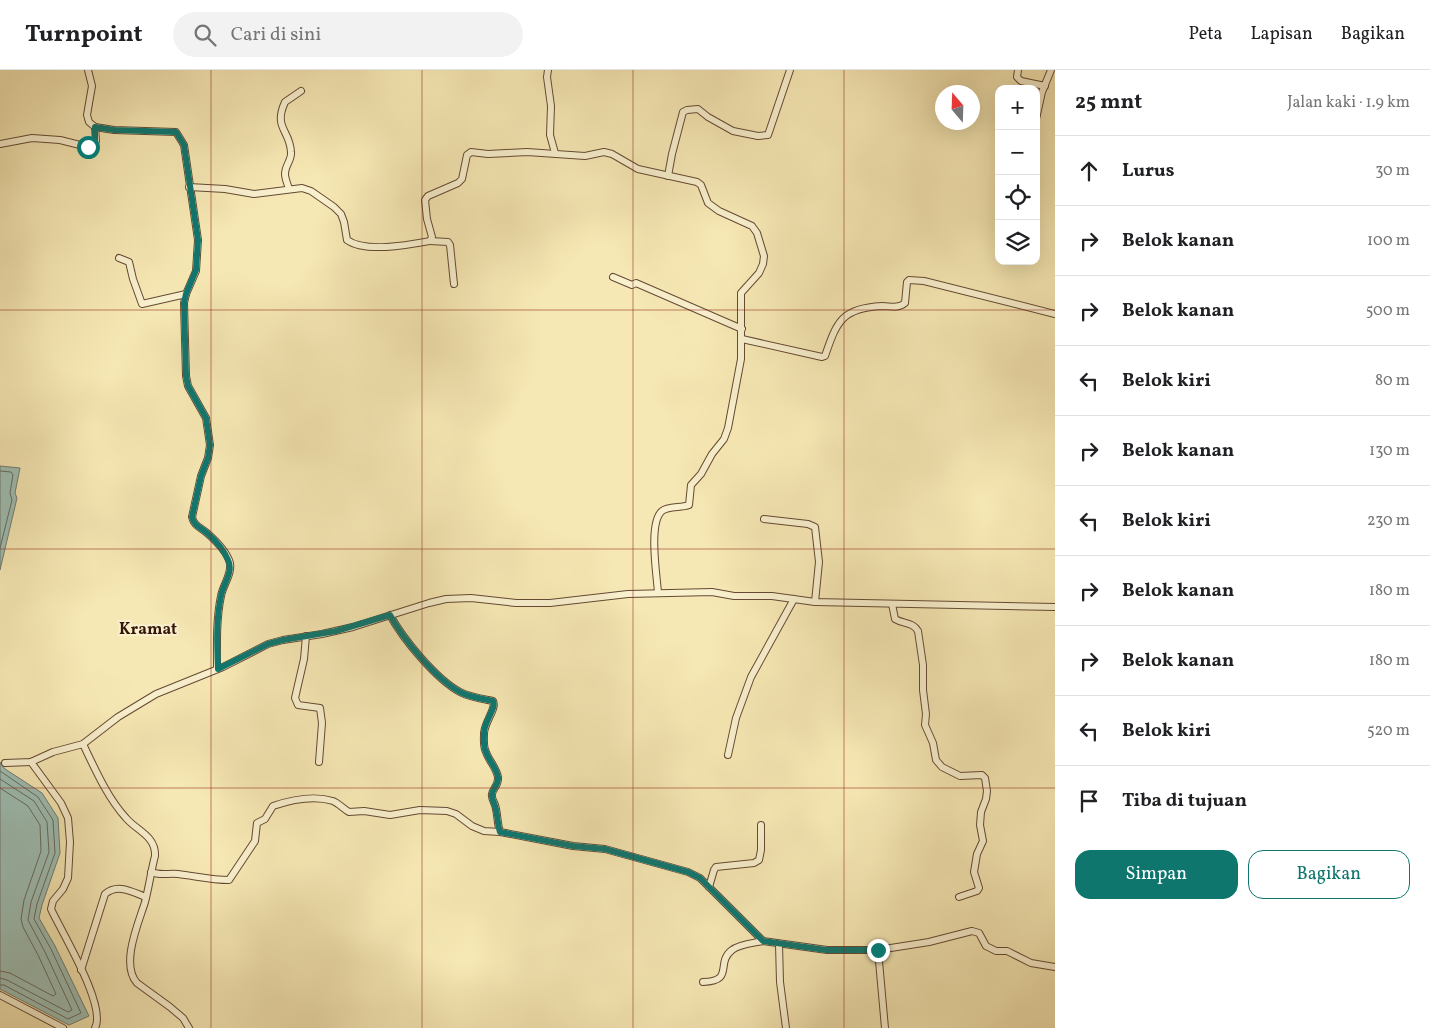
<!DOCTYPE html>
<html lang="id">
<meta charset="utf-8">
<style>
body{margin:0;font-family:Vollkorn,serif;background:#f2f2f2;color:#202124}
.controls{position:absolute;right:15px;top:15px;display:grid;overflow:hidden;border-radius:10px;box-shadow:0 5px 20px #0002}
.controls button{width:45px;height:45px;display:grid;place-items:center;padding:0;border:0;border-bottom:1px solid #e0e0e0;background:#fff;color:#202124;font:25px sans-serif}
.compass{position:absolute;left:935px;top:15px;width:45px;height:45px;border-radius:50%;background:#fff;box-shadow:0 5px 20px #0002;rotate:341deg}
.stop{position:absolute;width:15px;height:15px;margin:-11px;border:4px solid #0f766e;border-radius:50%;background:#fff}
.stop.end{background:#0f766e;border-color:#fff;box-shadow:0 1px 5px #0008}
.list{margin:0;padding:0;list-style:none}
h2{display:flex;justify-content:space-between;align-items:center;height:65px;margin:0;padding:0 20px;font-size:21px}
h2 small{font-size:16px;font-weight:400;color:#757577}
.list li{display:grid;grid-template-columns:32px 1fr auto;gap:15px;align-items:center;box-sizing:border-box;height:70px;padding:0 20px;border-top:1px solid #e0e0e0}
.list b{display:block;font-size:19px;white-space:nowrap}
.list em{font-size:16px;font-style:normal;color:#757577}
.actions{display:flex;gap:10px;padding:15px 20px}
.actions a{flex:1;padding:11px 0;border:1px solid #0f766e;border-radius:15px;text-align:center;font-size:18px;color:#0f766e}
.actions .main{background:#0f766e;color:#fff}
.icon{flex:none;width:28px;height:28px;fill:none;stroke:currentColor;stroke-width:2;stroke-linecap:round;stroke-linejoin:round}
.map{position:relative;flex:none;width:1055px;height:958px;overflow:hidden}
header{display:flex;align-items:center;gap:30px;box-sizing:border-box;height:70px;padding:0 25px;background:#fff;border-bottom:1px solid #e0e0e0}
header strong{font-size:24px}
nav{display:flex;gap:28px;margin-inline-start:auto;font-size:18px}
.search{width:350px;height:45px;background:#f2f2f2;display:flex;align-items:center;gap:12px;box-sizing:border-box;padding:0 18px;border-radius:28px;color:#757577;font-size:19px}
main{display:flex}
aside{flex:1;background:#fff}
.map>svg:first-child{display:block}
</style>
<header>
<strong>Turnpoint</strong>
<div class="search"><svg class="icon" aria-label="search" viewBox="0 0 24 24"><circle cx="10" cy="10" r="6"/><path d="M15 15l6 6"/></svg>Cari di sini</div>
<nav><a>Peta</a><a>Lapisan</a><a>Bagikan</a></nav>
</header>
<main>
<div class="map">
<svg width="1055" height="958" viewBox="0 0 1055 958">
<rect width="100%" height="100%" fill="#f6e8b4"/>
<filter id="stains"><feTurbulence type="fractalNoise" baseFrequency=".004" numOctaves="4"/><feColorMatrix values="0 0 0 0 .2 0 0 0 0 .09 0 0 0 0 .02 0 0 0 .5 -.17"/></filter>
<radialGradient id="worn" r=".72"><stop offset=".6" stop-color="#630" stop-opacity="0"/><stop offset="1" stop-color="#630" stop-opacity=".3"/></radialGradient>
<g fill="#9ebfb5" stroke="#737b70">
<polygon points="0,396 20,398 15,423 17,428 0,500"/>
<polygon points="0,692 5,699 42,723 58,748 60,783 42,835 39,848 55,876 89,946 69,955 0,919"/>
</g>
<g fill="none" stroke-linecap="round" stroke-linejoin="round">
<g stroke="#686a5e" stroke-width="1">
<polyline points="0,401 11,402 13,405 10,423 12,430 0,478"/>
<polyline points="0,701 38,727 53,750 55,783 37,834 34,849 51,879 81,943 68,949 4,915 0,915"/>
<polyline points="0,709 34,731 47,752 49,782 31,832 28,850 45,882 72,940 68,942 7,910 0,908"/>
<polyline points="0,718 28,736 40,755 41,781 24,830 21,849 23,857 38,885 56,924 53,926 10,903 0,901"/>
</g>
<g stroke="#644a33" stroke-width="8">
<g id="minor">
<path d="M88 0 92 16 87 45 89 52 95 57 114 60 176 62 184 75 198 170 196 201 186 224 184 233 186 306 188 316 206 348 210 375 208 388 201 406 192 447C194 456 200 457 207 463 215 470 227 482 230 493 232 504 223 515 221 526 216 550 217 574 217 599"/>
<polyline points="548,0 547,7 551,36 550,65 555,83"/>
<polyline points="1018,0 1017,7 1021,11 1045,16"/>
<polyline points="1036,49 1042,22 1051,0"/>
<polyline points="0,74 32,68 60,70 92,78 96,71 95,57"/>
<polyline points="668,106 672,84 683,42 687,40 698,39 708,47 733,61 758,66 768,65 790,0"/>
<path d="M189 117 225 119 254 124 302 118 311 121 334 137 341 144 344 152 347 170C365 183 408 175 430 171L432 167 427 149 425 130 428 126 458 113 462 109 467 85 471 82 488 84 527 82 585 86 604 82 612 84 638 99 697 112 701 115 708 133 719 141 752 156 757 163 764 186 763 194 759 203 741 223V289L728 358 724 369 712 384 701 404 691 415 689 435C681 438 668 436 662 441 648 453 657 506 658 523"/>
<path d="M289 119C288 115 285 109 285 104 285 95 292 90 291 82 290 60 273 58 285 32L301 21"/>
<polyline points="430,171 448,172 450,175 454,214"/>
<polyline points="119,188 129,192 133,209 142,234 186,224"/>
<polyline points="613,207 632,215 636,213 742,259"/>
<path d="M742 269 822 287 825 286C837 251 842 238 882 236 890 236 898 239 905 233L907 212 909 210 924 211 1055 244"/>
<polyline points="764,449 808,454 815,457 819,492 815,532"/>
<path d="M892 534 895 549C903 554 913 552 918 561L923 595V620L926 644 925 655 933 673 936 690 942 697 960 706 982 705 985 708 987 721 986 729 981 742 980 755 983 771 977 784 974 802 979 818 977 821 959 827"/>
<path d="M390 545C403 569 436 609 460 622 469 627 483 629 493 631 497 638 485 651 484 663 484 669 483 677 486 682 489 691 496 697 498 707 499 715 493 718 492 724 491 728 494 732 495 735 498 745 497 753 500 762"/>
<polyline points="306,566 304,589 295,628 298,635 320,638 322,653 319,692"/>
<path d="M83 674C95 699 107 727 126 748 137 761 156 766 155 786 151 801 149 817 145 832 139 852 120 894 137 913L170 937 183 948 189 958"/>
<polyline points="728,685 736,648 751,607 794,529"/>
<path d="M31 692 61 733 68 748 70 772 68 808 63 819 53 831 51 839C62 863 107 936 95 958"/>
<polyline points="5,693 31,692 53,682 83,674 118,647 156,624 223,597 268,574 283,570 322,564 353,557 429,533 446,529 471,528 516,533 550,533 628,524 712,522 734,526 772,526 815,532 1055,537"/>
<path d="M151 802C160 806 168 803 178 804 195 806 212 810 229 810L255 771 257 753 265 749 273 736C291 730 313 725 333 731 338 733 344 739 349 742L364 741 390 745 420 740 447 741 456 744 472 756 484 761 500 762 573 776 605 779 688 802 700 808 763 871 827 880H878L929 872 972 861 979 863 986 876 996 881H1007L1031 893 1055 897"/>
<polyline points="709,817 714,800 716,797 754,793 759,790 761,780 761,755"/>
<polyline points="779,874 780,912 786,958"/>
<polyline points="878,880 885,958"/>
<path d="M81 900 105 824C118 813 132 822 146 827"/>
<path d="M703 912C735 911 715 893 732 880 739 874 754 873 763 871"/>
<polyline points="0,925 63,958"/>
</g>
</g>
<use href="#minor" stroke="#f9f0ce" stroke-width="6"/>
</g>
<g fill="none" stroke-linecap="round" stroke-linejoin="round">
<path stroke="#0f766e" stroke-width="6" d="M88 77 92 78 95 75V57L114 60 176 62 184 75 198 170 196 200 186 224 184 233 186 306 188 316 206 348 210 375 208 388 201 406 192 447C194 456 200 457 207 463 215 470 224 480 228 490 234 502 223 514 221 526 216 550 217 574 218 599L268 574 283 570 336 561 390 545C403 569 436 609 460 622 469 627 483 629 493 631 497 638 484 651 484 663 484 669 483 677 486 682 489 691 496 697 498 707 499 714 493 718 492 724 491 728 494 732 495 736 498 745 497 753 500 762L573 776 605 779 688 802 700 808 763 871 826 880H878"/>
</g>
<path fill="none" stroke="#8f2418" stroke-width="1" stroke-opacity="0.55" d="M211 0V958M422 0V958M633 0V958M844 0V958M0 240H1055M0 479H1055M0 718H1055"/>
<g text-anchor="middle" stroke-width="4" stroke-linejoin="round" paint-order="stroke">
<g font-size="16" font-weight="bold" fill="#331608" stroke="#f9f0ce">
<text x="148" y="564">Kramat</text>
</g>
</g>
<rect width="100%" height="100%" filter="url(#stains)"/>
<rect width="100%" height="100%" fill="url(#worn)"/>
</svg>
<div class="controls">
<button>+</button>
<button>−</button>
<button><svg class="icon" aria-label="locate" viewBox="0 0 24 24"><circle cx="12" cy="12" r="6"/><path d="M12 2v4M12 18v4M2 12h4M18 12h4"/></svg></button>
<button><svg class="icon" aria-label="layers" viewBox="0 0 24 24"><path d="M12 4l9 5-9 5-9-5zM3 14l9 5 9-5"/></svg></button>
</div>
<svg class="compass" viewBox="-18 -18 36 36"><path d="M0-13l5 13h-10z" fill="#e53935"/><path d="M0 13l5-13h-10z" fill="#757577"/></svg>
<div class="stop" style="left:88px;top:77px"></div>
<div class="stop end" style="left:878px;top:880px"></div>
</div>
<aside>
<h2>25 mnt<small>Jalan kaki · 1.9 km</small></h2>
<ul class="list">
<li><svg class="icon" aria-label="ahead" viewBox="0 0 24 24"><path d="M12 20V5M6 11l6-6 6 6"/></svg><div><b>Lurus</b></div><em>30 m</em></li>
<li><svg class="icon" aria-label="right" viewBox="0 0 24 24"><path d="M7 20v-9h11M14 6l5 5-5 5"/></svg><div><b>Belok kanan</b></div><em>100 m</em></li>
<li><svg class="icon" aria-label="right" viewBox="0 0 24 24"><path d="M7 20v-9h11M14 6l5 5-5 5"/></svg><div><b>Belok kanan</b></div><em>500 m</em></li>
<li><svg class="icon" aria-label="left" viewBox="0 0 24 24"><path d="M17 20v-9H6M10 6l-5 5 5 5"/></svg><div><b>Belok kiri</b></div><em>80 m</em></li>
<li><svg class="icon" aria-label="right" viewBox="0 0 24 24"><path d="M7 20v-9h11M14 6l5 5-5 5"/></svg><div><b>Belok kanan</b></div><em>130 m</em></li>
<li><svg class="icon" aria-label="left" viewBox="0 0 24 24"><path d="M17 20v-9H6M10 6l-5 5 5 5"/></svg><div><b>Belok kiri</b></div><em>230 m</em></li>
<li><svg class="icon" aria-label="right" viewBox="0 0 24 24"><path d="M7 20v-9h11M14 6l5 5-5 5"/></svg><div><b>Belok kanan</b></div><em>180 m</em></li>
<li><svg class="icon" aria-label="right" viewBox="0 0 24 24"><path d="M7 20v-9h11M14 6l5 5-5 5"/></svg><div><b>Belok kanan</b></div><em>180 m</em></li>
<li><svg class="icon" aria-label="left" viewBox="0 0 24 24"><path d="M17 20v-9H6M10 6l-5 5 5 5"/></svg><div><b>Belok kiri</b></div><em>520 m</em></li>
<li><svg class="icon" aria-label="arrive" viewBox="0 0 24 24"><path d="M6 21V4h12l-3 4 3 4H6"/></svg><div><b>Tiba di tujuan</b></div></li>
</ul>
<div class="actions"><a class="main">Simpan</a><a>Bagikan</a></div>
</aside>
</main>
